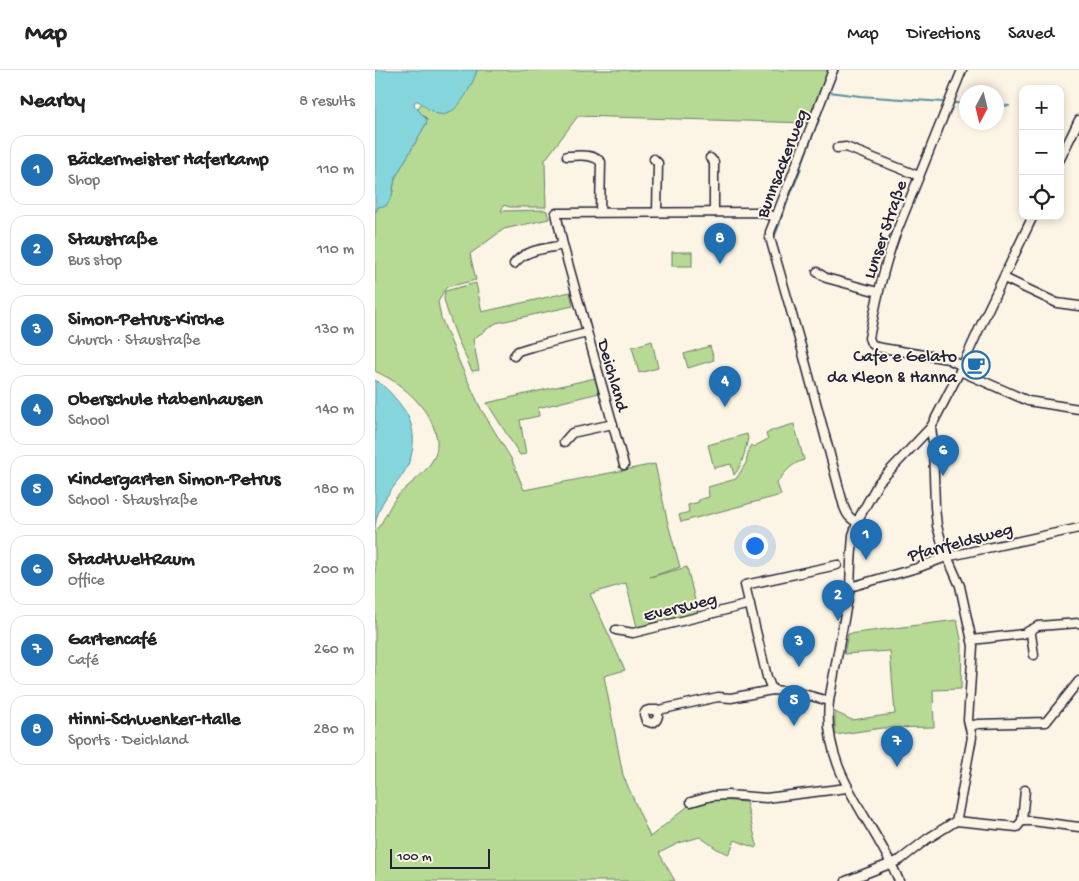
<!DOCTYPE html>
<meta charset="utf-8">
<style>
body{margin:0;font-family:"Gochi Hand",sans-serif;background:#f6f6f6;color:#222}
.controls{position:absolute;right:15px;top:15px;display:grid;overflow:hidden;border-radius:10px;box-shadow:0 2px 8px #0003}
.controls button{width:45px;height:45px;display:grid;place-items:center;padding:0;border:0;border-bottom:1px solid #e0e0e0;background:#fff;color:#222;font:25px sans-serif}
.compass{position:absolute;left:584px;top:15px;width:45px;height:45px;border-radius:50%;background:#fff;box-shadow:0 2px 8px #0003;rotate:187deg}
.scale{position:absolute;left:15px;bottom:12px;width:100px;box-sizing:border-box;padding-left:5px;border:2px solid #22223b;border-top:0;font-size:14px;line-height:18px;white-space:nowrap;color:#22223b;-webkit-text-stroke:4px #fcf5e5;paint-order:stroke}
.you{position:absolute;left:379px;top:475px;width:18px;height:18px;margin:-12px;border:4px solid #fff;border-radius:50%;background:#1a73e8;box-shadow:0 0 0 8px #1a73e833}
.badge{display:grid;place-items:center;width:32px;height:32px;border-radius:50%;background:#1f6fb2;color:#fff;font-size:16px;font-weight:700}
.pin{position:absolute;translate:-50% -41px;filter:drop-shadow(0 1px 2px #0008)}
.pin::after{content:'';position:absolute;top:26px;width:18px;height:15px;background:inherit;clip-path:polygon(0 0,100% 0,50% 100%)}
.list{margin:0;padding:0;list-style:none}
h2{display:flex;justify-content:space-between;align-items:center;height:65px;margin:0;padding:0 20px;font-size:21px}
h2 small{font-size:16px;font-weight:400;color:#767676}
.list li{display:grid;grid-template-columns:32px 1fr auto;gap:15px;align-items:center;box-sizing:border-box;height:70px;margin:0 10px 10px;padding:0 10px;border:1px solid #e0e0e0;border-radius:15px}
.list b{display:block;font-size:19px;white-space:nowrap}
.list p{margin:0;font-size:16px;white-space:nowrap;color:#767676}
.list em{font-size:16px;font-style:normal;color:#767676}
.icon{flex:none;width:28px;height:28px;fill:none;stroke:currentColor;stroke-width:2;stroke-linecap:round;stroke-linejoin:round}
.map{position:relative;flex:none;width:704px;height:811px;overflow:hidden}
header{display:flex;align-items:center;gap:30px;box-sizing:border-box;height:70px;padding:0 25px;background:#fff;border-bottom:1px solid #e0e0e0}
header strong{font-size:24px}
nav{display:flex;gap:28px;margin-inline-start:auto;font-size:18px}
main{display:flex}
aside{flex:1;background:#fff}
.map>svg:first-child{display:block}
</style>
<header>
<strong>Map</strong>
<nav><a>Map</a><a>Directions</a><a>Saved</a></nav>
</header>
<main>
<aside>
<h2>Nearby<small>8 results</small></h2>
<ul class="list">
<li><span class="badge">1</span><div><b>Bäckermeister Haferkamp</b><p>Shop</p></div><em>110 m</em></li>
<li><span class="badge">2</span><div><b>Staustraße</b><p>Bus stop</p></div><em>110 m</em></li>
<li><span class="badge">3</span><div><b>Simon-Petrus-Kirche</b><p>Church · Staustraße</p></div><em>130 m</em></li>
<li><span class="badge">4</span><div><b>Oberschule Habenhausen</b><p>School</p></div><em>140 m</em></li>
<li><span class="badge">5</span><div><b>Kindergarten Simon-Petrus</b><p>School · Staustraße</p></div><em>180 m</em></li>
<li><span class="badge">6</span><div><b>StadtWeltRaum</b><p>Office</p></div><em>200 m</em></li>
<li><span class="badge">7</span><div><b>Gartencafé</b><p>Café</p></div><em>260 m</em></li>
<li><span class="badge">8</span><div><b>Hinni-Schwenker-Halle</b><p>Sports · Deichland</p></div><em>280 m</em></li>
</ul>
</aside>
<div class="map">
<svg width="704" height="811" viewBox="0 0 704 811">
<rect width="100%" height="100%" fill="#fcf5e5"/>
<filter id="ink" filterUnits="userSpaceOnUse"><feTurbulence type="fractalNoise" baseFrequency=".02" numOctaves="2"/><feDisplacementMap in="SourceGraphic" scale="10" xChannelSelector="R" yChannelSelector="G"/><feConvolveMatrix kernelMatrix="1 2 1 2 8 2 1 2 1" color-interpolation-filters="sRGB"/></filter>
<g filter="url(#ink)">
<g fill="#b6d994" stroke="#6c7e68">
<path d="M102 0H455L434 53 203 46 170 90 171 137H134L129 135 126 141 170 140 172 141 174 149 129 159 95 184 101 210 72 217 70 219 63 232 66 248 86 296 106 339 137 390 149 420 280 394 293 454 305 497 275 507 312 497 323 543 262 557 251 513 215 524 250 600 229 606 248 705 275 767 313 736 334 731 345 730 371 732 382 775 380 778 360 770 354 784 342 779 325 767 304 773 284 783 300 811H0V461C9 452 12 440 20 429 31 415 48 407 57 391 73 367 48 334 29 319 20 311 10 306 0 301V143L3 137 17 126 20 108 51 54 52 49 42 39 47 33 62 44 100 6Z"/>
<rect x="297" y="182" width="20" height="14"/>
<polygon points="101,213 107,242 195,222 198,236 121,253 98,269 104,300 97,301 82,268 72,240 69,229 70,221"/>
<polygon points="277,271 283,298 264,303 257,277"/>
<polygon points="335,276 339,290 313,298 309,284"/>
<polygon points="220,308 224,323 163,338 164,346 145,350 151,384 145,385 112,333"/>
<path d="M419 354 429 390C416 394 411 401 402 413L406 425 306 452 304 445 314 442 313 435 324 432 323 430 334 427 333 417 361 409 371 393 374 378 376 375 378 377 393 369 391 364 398 360Z"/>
<path d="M372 364 373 368C370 380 368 395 359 405L356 394 339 398 333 375Z"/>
<polygon points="582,550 587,574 586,619 558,620 559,657 507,658 460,665 460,642 477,650 520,644 515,581 469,584 473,564"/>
</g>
<g fill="#85d6dc" stroke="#5d8e9c">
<path d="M0 0H102C98 14 81 50 63 44 56 42 49 35 43 31H40L39 35 52 50 51 54 20 108 17 126 11 136 3 137 0 143Z"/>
<path d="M0 310C12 317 22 330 30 341 43 362 40 387 26 407 21 414 15 421 10 429 4 438 1 448 0 458Z"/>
</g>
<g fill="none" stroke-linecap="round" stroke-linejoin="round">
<g stroke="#5d8e9c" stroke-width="2">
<polyline points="462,3 463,0"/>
<polyline points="454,22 485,26 568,32"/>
<polyline points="450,33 460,7"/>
<polyline points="580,33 592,34"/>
<polyline points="622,35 634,36"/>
<polyline points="442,55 448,38"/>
<polyline points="428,91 440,59"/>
<polyline points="415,126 426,98"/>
<polyline points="407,147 413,130"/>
<polyline points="400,165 405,153"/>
</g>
<g stroke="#22223b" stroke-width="11">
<g id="minor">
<path d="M458 0 401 147 395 162V168L426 276 469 437C472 445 475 449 482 452"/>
<polyline points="462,78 471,77 544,106"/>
<path d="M192 86C203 86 217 83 226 92L225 142"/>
<polyline points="335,88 339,92 339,142"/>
<polyline points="279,89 283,93 282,142"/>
<polyline points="685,89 704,50"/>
<path d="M139 194C150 179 171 179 188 175"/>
<polyline points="442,202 451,208 503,222"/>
<polyline points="629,208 682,233 704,236"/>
<polyline points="139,286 143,281 156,277 212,263"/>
<path d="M587 296 573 289 501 277 496 273 494 268C501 233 508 199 520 166L587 0"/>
<polyline points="585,301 653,331 704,339"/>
<polyline points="189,372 197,363 238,354"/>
<polyline points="249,395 188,175 181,143 383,142 401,147"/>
<polyline points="475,517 542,498 571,487 704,458"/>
<polyline points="241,560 258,563 375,534"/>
<polyline points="654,561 656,564 659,585"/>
<polyline points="597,570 648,564 663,556 704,553"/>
<polyline points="397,620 392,607 370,515 462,495"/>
<path d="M274 640H284C283 646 283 651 277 653L271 651 269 644 271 641Z"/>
<polyline points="284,640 343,627 356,628 397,620 421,622 454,631"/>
<polyline points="595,656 603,654 671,652 704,611"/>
<polyline points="316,732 337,726 353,725 391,728 472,718"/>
<polyline points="581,751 642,757 647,751 657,751 704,757"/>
<polyline points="647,751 650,720"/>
<polyline points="471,811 525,790 552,769 581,751 583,743 597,667 593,650 598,576 585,516 575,493 571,487 562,456 560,437 558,373 556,357"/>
<path d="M524 811C499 749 447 704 454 631L475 517 476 493 478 465 485 446 504 412 556 357 585 301 611 244 658 146"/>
</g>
</g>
<use href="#minor" stroke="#fcf5e5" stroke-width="8"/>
</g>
</g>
<defs>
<g id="cafe-ring" transform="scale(1.4375)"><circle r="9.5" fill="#fcf5e5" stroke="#1f6fb2" stroke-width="1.5"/><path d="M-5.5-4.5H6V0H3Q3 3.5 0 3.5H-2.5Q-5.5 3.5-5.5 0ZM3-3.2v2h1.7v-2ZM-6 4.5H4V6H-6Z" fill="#1f6fb2"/></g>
</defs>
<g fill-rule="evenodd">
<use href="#cafe-ring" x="601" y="295"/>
</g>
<g text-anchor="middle" stroke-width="4" stroke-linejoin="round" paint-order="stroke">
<g font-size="18" fill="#22223b" stroke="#fcf5e5">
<text transform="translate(406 93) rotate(-69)" y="6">Bunnsackerweg</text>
<text transform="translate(509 159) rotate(-71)" y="6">Lunser Straße</text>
<text transform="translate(239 305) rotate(74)" y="6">Deichland</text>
<text transform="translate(585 471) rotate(-15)" y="6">Pfarrfeldsweg</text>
<text transform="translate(305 536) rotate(-14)" y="6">Eversweg</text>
</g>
<g font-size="18" fill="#22223b" stroke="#fcf5e5" text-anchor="end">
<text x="582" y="291">Cafe e Gelato<tspan x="582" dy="21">da Kleon &amp; Hanna</tspan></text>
</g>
</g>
</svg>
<div class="controls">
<button>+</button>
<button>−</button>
<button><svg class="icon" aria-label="locate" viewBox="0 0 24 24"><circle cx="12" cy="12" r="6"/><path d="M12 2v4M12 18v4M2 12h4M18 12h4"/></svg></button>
</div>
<svg class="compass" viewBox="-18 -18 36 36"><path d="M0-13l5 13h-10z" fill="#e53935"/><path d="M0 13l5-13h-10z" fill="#767676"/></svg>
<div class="scale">100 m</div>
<div class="you"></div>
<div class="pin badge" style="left:491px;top:490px">1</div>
<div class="pin badge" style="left:463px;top:551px">2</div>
<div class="pin badge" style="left:424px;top:597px">3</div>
<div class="pin badge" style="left:350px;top:337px">4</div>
<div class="pin badge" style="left:419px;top:656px">5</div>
<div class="pin badge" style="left:568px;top:406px">6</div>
<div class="pin badge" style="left:522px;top:697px">7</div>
<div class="pin badge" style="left:345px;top:194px">8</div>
</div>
</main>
